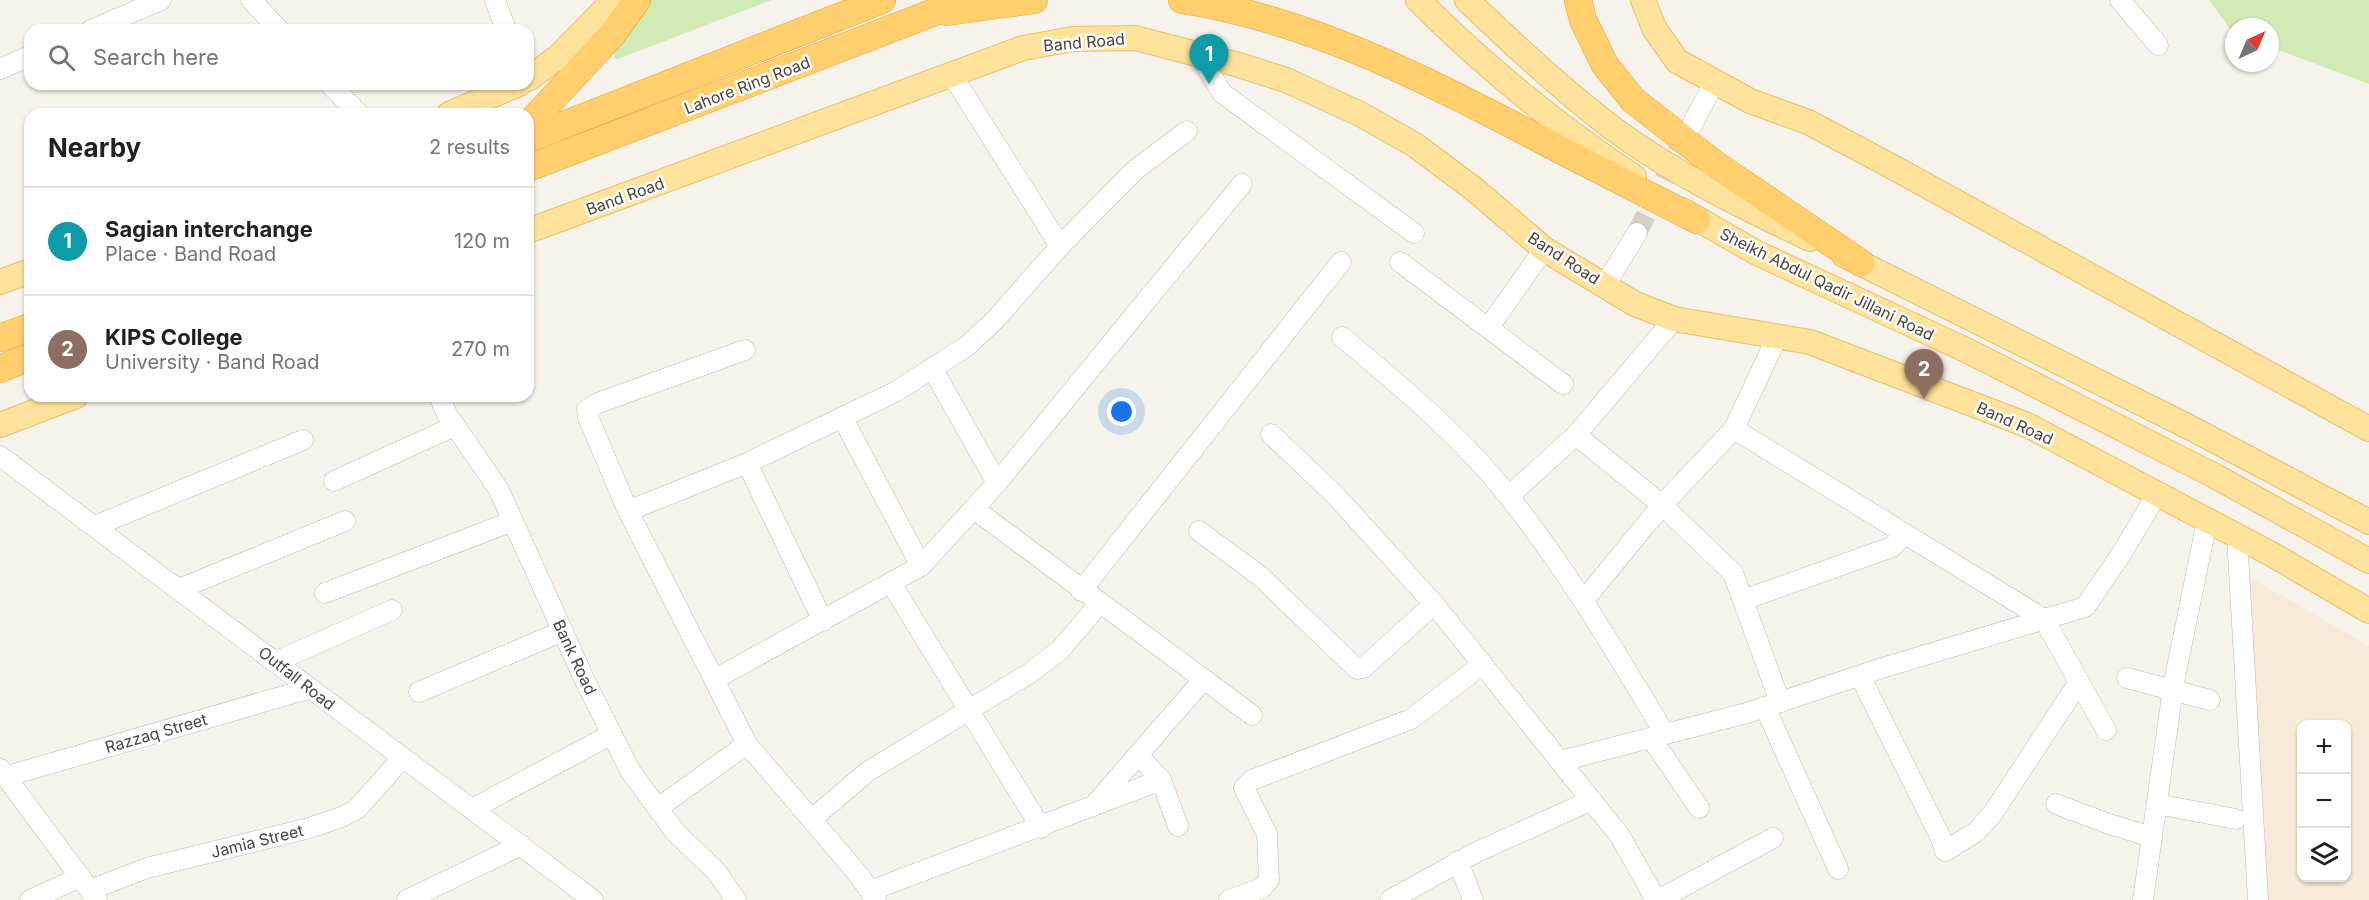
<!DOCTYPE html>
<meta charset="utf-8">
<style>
body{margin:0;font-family:Inter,sans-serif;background:#f6f6f6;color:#202124}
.controls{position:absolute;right:18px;bottom:18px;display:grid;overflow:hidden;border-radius:12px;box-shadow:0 2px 4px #0004}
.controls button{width:54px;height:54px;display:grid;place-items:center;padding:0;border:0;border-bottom:2px solid #e0e0e0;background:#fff;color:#202124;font:30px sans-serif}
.compass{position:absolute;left:2225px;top:18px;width:54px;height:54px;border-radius:50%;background:#fff;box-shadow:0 2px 4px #0004;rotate:44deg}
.you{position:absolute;left:1122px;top:412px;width:21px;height:21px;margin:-15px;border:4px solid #fff;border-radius:50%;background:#1a73e8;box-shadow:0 0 0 9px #1a73e833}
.badge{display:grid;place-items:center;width:39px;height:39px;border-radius:50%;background:#fc3f1d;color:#fff;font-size:20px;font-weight:700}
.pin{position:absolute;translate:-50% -50px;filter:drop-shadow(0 2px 3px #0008)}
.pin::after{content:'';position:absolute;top:32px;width:21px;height:18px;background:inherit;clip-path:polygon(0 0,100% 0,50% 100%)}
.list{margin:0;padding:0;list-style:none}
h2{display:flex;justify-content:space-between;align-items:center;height:78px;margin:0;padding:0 24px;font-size:26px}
h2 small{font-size:20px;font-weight:400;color:#757577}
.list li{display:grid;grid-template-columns:39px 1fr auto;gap:18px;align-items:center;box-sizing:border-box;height:108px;padding:0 24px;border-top:2px solid #e0e0e0}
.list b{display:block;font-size:22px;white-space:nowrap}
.list p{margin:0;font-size:20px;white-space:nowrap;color:#757577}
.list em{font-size:20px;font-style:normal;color:#757577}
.icon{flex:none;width:33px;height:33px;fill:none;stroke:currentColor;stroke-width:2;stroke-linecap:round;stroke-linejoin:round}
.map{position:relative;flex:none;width:2369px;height:900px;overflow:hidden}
.search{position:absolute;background:#fff;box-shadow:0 2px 4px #0004;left:24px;top:24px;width:510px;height:66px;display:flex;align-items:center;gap:15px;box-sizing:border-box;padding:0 21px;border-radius:18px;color:#757577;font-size:22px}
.panel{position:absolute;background:#fff;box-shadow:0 2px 4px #0004;left:24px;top:108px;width:510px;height:294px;border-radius:18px}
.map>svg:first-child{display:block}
</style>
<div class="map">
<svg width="2369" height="900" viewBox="0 0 2369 900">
<rect width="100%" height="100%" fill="#f6f3ec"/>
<path fill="#f7ead8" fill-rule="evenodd" d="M2239 571 2369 646V900H2258ZM2302 724H2346V878H2302Z"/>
<g fill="#d2eab5">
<polygon points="637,0 772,0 615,60 612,35"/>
<polygon points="2209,0 2369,0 2369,84 2270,47 2270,27 2234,27 2233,33"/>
</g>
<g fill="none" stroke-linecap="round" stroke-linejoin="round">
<polyline stroke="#d4d0c8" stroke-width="20" stroke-dasharray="20 10" stroke-linecap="butt" points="1637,233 1690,128"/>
<g stroke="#c2bbae" stroke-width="21">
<g id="minor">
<polyline points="251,0 279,30"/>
<polyline points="495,0 506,30"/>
<polyline points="2120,0 2158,45"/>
<polyline points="91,30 161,0"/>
<polyline points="1199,54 1222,93 1414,233"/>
<polyline points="0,69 30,56"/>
<polyline points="952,75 1060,246"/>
<polyline points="330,84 359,114"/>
<polyline points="1692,125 1715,81"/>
<polyline points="1400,262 1563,384"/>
<polyline points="1605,285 1637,233"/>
<polyline points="1489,327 1544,249"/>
<path d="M1342 337C1402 387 1462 437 1510 498 1569 572 1616 653 1665 734"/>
<polyline points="745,350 598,403 587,410 588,417 628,511 747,744 858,874 876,900"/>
<polyline points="932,368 997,483"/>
<polyline points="439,396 447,414 499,490 586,683 631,772 676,833 716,871 736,900"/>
<polyline points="842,417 921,566"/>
<polyline points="1734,429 2044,619 2106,730"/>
<polyline points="1271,434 1336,496 1434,604 1620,836 1656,900"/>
<polyline points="1576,435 1662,505 1733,573 1780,702"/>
<polyline points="0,456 593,900"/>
<polyline points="747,463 823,621"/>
<polyline points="334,481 455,426"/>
<polyline points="1509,496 1576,435 1674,319"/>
<polyline points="974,509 1252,715"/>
<polyline points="628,511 747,463 895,392 967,346 995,320 1060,246 1135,170 1187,131"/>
<polyline points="95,526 303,440"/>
<polyline points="1199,531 1260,576 1357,669 1363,668 1434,604"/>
<polyline points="2237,536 2258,900"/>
<polyline points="891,583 1041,828"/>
<polyline points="179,589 345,521"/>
<polyline points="1081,591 1341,262"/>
<polyline points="325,593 513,521"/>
<polyline points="1584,600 1662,505 1734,429 1778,335"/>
<polyline points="1743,600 1892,547 1905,534"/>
<polyline points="275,662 392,610"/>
<polyline points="1860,676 1941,838 1945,851 1976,832 1993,813 2079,682"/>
<polyline points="2127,678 2210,700"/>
<polyline points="715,679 921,566 997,483 1242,184"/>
<polyline points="419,692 563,631"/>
<polyline points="1765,707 1838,869"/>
<polyline points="1651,738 1699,808"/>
<polyline points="1138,755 1161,780 1178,826"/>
<polyline points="1561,761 1747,713 1882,668 2085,607 2122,553 2157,494"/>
<polyline points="0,769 97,900"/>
<polyline points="4,777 308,689"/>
<polyline points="1097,802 1203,680"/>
<polyline points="2056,804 2109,824 2152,837"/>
<polyline points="2157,804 2236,819"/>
<polyline points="658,808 747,744"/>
<polyline points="472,809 612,734"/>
<polyline points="812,819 867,772 1030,673 1060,650 1099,604"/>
<polyline points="1458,861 1473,900"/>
<polyline points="90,890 147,868 309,828 342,817 357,809 403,757"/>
<polyline points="870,891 1161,780"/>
<polyline points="30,900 80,877"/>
<polyline points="407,900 521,845"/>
<polyline points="1229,900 1262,888 1269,880 1267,834 1244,788 1252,780 1411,719 1483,664"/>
<polyline points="1390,900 1477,852 1592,800"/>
<polyline points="1658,900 1773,838"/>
<polyline points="2143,900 2174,682 2207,521"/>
</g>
</g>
<g stroke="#e6c16a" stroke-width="26">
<g id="major">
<path d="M1418 0C1484 66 1556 125 1634 177"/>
<path d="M1467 0C1513 44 1560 88 1611 127 1671 172 1741 206 1810 239"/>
<polyline points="1643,0 1654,28 1677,61 1750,101 1808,122 1889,165 2369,429"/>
<polyline points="528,79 558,57 614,0"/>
<polyline points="449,114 519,84"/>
<polyline points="1682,210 1757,253 1968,351 2213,475 2369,561"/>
<polyline points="528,231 1023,48 1073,39 1135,38 1239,65 1286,80 1360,114 1415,145 1475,190 1544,249 1635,304 1674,319 1810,342 2027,425 2273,555 2369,611"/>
<polyline points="1844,255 2187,426 2369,522"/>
<polyline points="0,282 30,271"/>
<polyline points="0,425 76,396"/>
</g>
</g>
<g stroke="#e0a43c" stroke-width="28">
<g id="highway">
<path d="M1182 0C1307 19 1419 76 1530 134 1585 163 1641 191 1697 220"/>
<polyline points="1578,0 1583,20 1605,65 1633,100 1716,165 1861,263"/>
<polyline points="946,12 1034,0"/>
<polyline points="528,125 612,35 637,0"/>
<polyline points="528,139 882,0"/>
<polyline points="528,168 966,0"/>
<polyline points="0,338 30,327"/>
<polyline points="0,369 30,357"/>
</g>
</g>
<use href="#minor" stroke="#fff" stroke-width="20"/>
<use href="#major" stroke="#ffe39c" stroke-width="24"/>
<use href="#highway" stroke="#ffcf6e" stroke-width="27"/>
</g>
<g text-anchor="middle" stroke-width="5" stroke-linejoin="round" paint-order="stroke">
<g font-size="16" fill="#4b4439" stroke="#fff">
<text transform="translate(1084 42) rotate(-5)" y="6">Band Road</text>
<text transform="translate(747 85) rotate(-21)" y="6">Lahore Ring Road</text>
<text transform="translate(625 196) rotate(-20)" y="6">Band Road</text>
<text transform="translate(1564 258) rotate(33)" y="6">Band Road</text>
<text transform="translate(1827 284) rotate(26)" y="6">Sheikh Abdul Qadir Jillani Road</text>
<text transform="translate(2015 423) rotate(24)" y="6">Band Road</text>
<text transform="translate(575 657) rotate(65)" y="6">Bank Road</text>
<text transform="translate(297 678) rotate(38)" y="6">Outfall Road</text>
<text transform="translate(156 733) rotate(-16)" y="6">Razzaq Street</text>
<text transform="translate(257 841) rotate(-14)" y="6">Jamia Street</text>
</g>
</g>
</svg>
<div class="controls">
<button>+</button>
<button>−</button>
<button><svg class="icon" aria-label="layers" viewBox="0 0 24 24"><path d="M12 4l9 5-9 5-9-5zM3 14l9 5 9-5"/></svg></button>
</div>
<svg class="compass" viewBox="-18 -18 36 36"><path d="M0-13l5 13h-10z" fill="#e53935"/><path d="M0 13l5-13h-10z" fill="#757577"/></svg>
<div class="you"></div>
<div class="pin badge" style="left:1209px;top:84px;background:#0f9aa8">1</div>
<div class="pin badge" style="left:1924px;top:399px;background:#8d6e63">2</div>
<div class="search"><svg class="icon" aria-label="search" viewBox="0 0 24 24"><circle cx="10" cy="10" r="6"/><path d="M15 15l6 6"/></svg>Search here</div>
<section class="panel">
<h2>Nearby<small>2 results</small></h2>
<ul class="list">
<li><span class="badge" style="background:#0f9aa8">1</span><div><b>Sagian interchange</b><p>Place · Band Road</p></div><em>120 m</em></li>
<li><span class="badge" style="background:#8d6e63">2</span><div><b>KIPS College</b><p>University · Band Road</p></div><em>270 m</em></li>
</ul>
</section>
</div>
